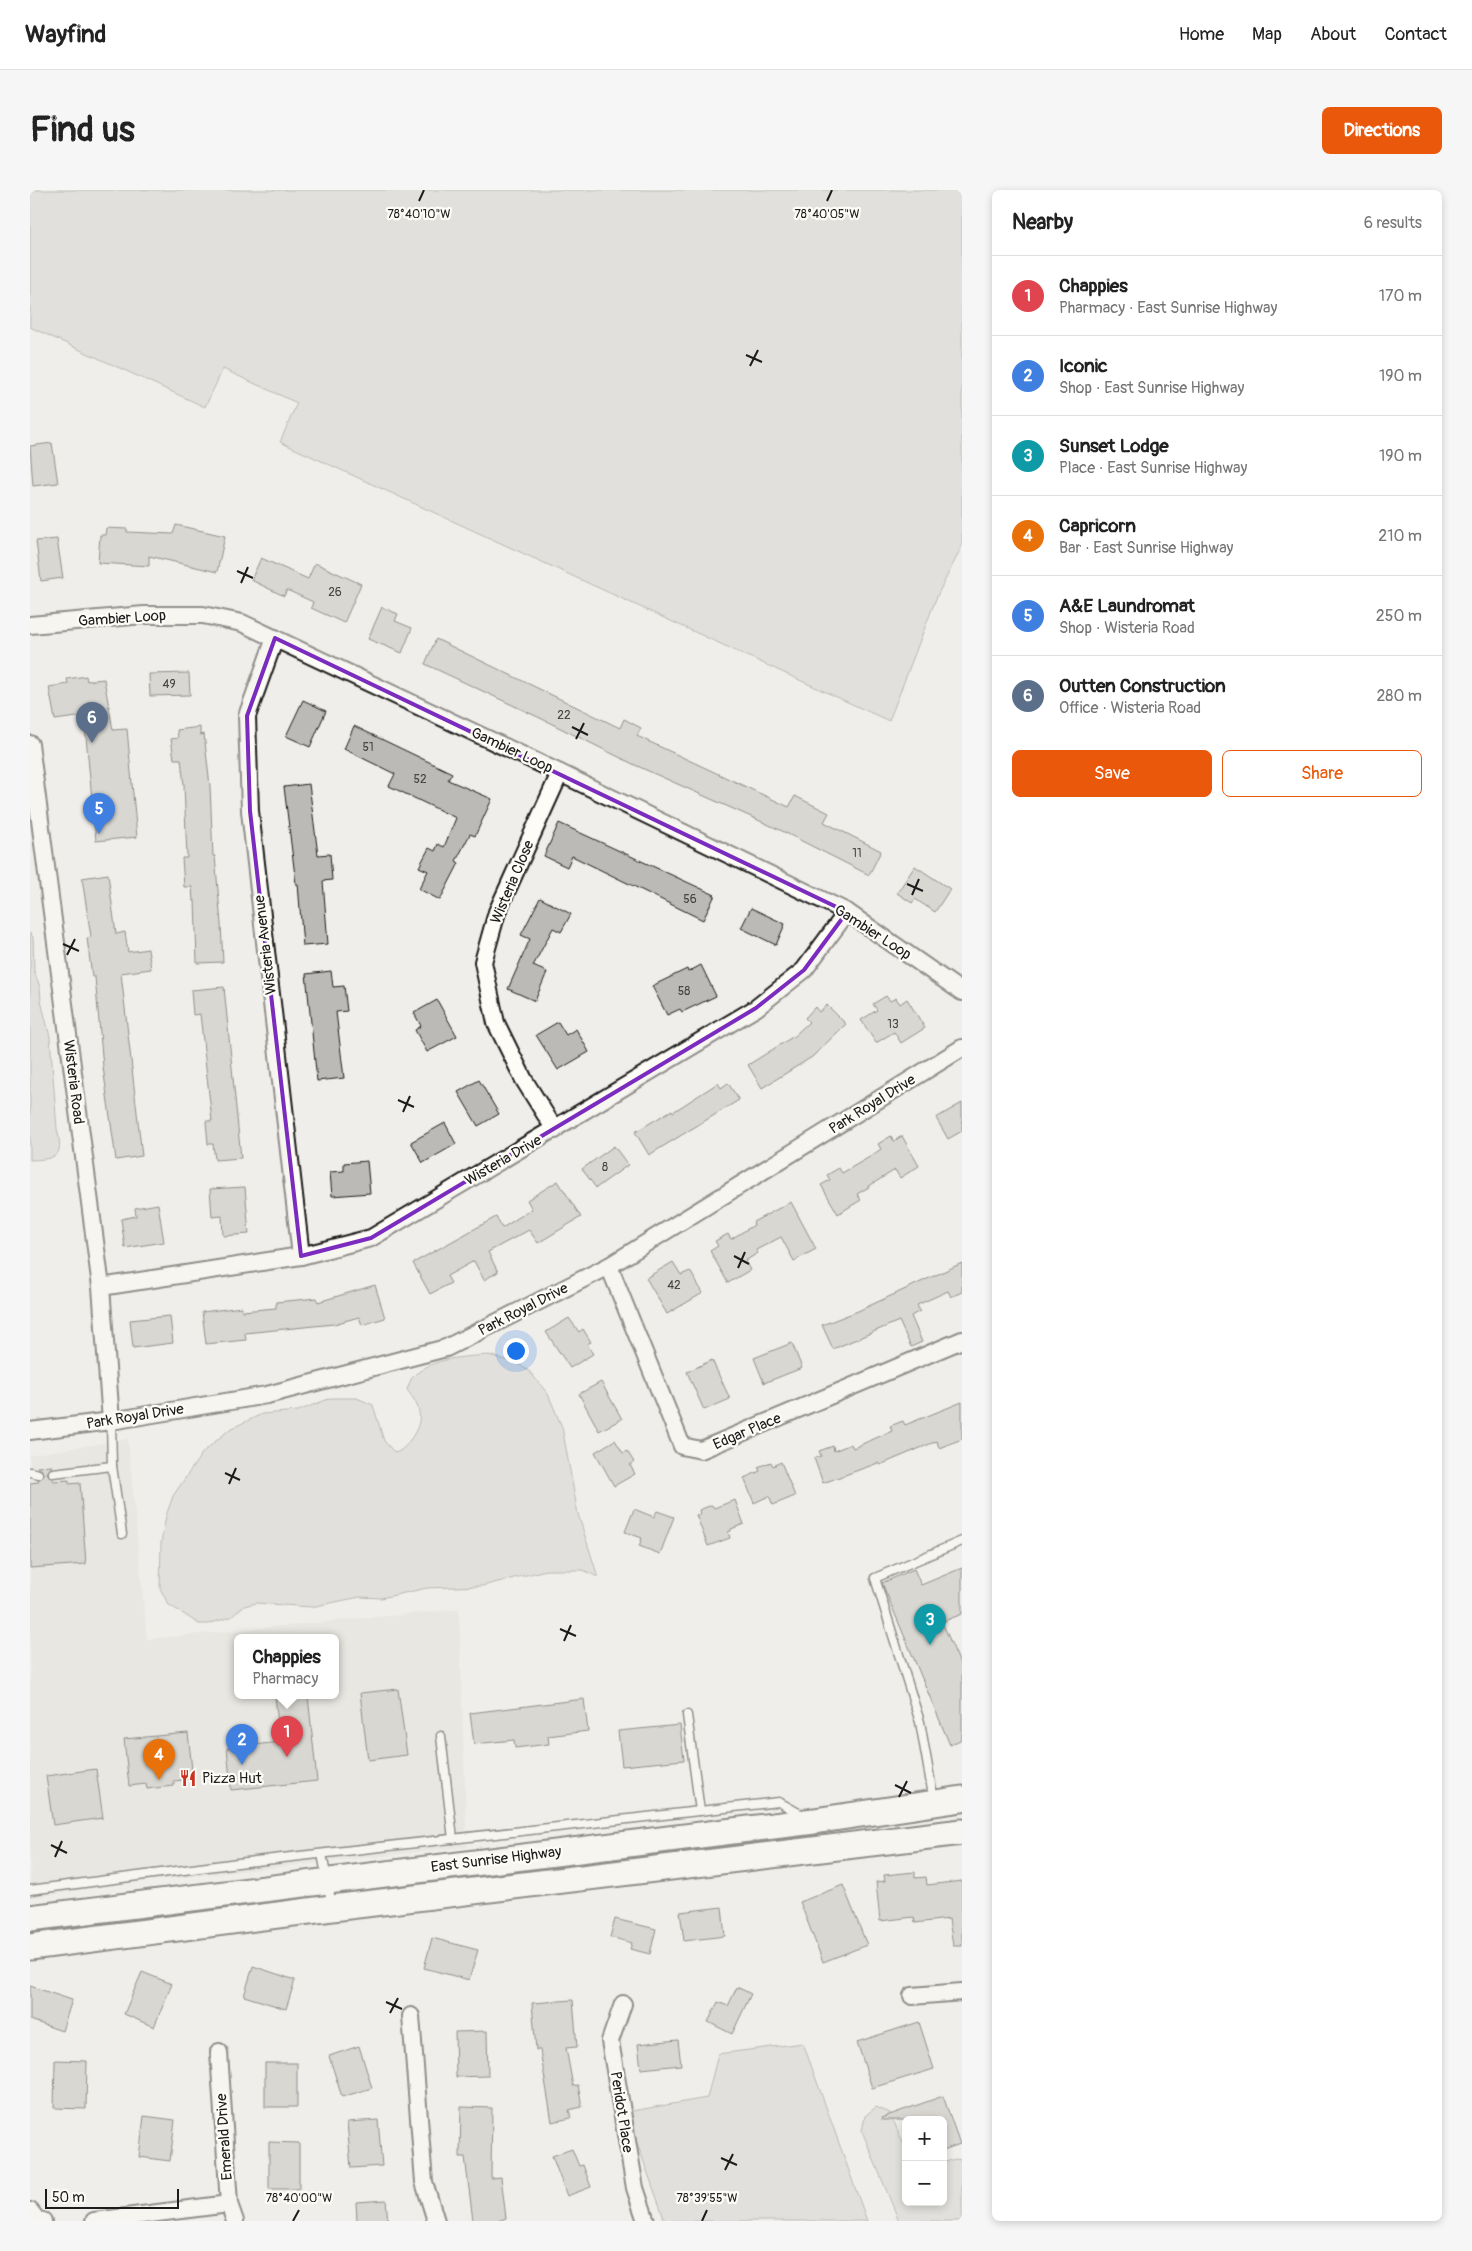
<!DOCTYPE html>
<meta charset="utf-8">
<style>
body{margin:0;font-family:Pangolin,sans-serif;background:#f6f6f6;color:#222}
.controls{position:absolute;right:15px;bottom:15px;display:grid;overflow:hidden;border-radius:8px;box-shadow:0 2px 8px #0003}
.controls button{width:45px;height:45px;display:grid;place-items:center;padding:0;border:0;border-bottom:1px solid #e0e0e0;background:#fff;color:#222;font:25px sans-serif}
.scale{position:absolute;left:15px;bottom:12px;width:134px;box-sizing:border-box;padding-left:5px;border:2px solid #1c1c1c;border-top:0;font-size:14px;line-height:18px;white-space:nowrap;color:#1c1c1c;-webkit-text-stroke:4px #fdfcf7;paint-order:stroke}
.you{position:absolute;left:485px;top:1160px;width:18px;height:18px;margin:-12px;border:4px solid #fff;border-radius:50%;background:#1a73e8;box-shadow:0 0 0 8px #1a73e833}
.badge{display:grid;place-items:center;width:32px;height:32px;border-radius:50%;background:#ea580c;color:#fff;font-size:16px;font-weight:700}
.pin{position:absolute;translate:-50% -41px;filter:drop-shadow(0 1px 2px #0008)}
.pin::after{content:'';position:absolute;top:26px;width:18px;height:15px;background:inherit;clip-path:polygon(0 0,100% 0,50% 100%)}
.popup{position:absolute;left:204px;top:1444px;width:105px;height:65px;box-sizing:border-box;display:grid;place-content:center;border-radius:8px;background:#fff;filter:drop-shadow(0 1px 4px #0005);font-size:16px;white-space:nowrap;color:#767676}
.popup b{font-size:19px;color:#222}
.popup::after{content:'';position:absolute;left:50%;top:100%;margin-left:-10px;border:10px solid transparent;border-top-color:#fff}
.list{margin:0;padding:0;list-style:none}
h2{display:flex;justify-content:space-between;align-items:center;height:65px;margin:0;padding:0 20px;font-size:21px}
h2 small{font-size:16px;font-weight:400;color:#767676}
.list li{display:grid;grid-template-columns:32px 1fr auto;gap:15px;align-items:center;box-sizing:border-box;height:80px;padding:0 20px;border-top:1px solid #e0e0e0}
.list b{display:block;font-size:19px;white-space:nowrap}
.list p{margin:0;font-size:16px;white-space:nowrap;color:#767676}
.list em{font-size:16px;font-style:normal;color:#767676}
.actions{display:flex;gap:10px;padding:15px 20px}
.actions a{flex:1;padding:11px 0;border:1px solid #ea580c;border-radius:8px;text-align:center;font-size:18px;color:#ea580c}
.actions .main{background:#ea580c;color:#fff}
.map{position:relative;flex:none;width:932px;height:2031px;overflow:hidden;border-radius:8px}
header{display:flex;align-items:center;gap:30px;box-sizing:border-box;height:70px;padding:0 25px;background:#fff;border-bottom:1px solid #e0e0e0}
header strong{font-size:24px}
nav{display:flex;gap:28px;margin-inline-start:auto;font-size:18px}
.intro{display:flex;align-items:center;justify-content:space-between;box-sizing:border-box;height:120px;padding:0 30px}
h1{margin:0;font-size:35px}
.button{padding:12px 22px;border-radius:8px;background:#ea580c;color:#fff;font-size:18px;font-weight:700}
main{display:flex;gap:30px;padding:0 30px}
aside{flex:1;background:#fff;border-radius:8px;box-shadow:0 2px 8px #0003}
.map>svg:first-child{display:block}
</style>
<header>
<strong>Wayfind</strong>
<nav><a>Home</a><a>Map</a><a>About</a><a>Contact</a></nav>
</header>
<div class="intro"><h1>Find us</h1><a class="button">Directions</a></div>
<main>
<div class="map">
<svg width="932" height="2031" viewBox="0 0 932 2031">
<rect width="100%" height="100%" fill="#f0eeea"/>
<filter id="ink" filterUnits="userSpaceOnUse"><feTurbulence type="fractalNoise" baseFrequency=".02" numOctaves="2"/><feDisplacementMap in="SourceGraphic" scale="10" xChannelSelector="R" yChannelSelector="G"/><feConvolveMatrix kernelMatrix="1 2 1 2 8 2 1 2 1" color-interpolation-filters="sRGB"/></filter>
<g filter="url(#ink)">
<path fill="#e0deda" fill-rule="evenodd" d="M98 1249 117 1449 429 1419 437 1657 100 1693 0 1708V1265ZM208 1448H306V1506H208Z"/>
<g fill="#d0cfcc" stroke="#767674">
<polygon points="0,0 932,0 932,356 907,406 859,531 250,252 267,213 193,179 175,217 0,137"/>
<path d="M0 743 3 747 4 781 10 797 11 811 20 847 27 939C34 967 27 969 0 970Z"/>
<path d="M459 1165 488 1174 499 1181 518 1204 532 1237 548 1324 568 1387 553 1380H516L452 1396 397 1398 351 1408 330 1407 281 1417 227 1413 214 1416 201 1427 178 1434H169L138 1414 130 1398 131 1353 136 1326 143 1306 173 1262 200 1239 232 1224 268 1221 301 1208H327L343 1215 354 1251 365 1263C373 1260 375 1257 380 1250 394 1231 392 1218 377 1200 379 1195 380 1189 384 1186 403 1167 434 1167 459 1165Z"/>
<polygon points="773,1853 837,2031 635,2031 596,1922 677,1908 688,1864"/>
<polygon points="846,1917 860,1923 876,1959 876,2012 913,2012 913,1973 925,1969 932,1970 932,2031 869,2031 832,1941 835,1926"/>
</g>
<g fill="#bbbab6" stroke="#1c1c1c">
<polygon points="22,253 28,293 3,296 0,256"/>
<polygon points="146,335 195,346 187,382 119,366 119,376 68,373 70,345 75,345 76,338 97,339 97,342 143,344"/>
<polygon points="27,349 33,388 11,391 6,351"/>
<polygon points="231,368 278,389 285,373 331,394 314,433 281,418 283,412 257,400 254,406 221,390"/>
<polygon points="352,417 368,424 365,431 382,438 372,463 338,449"/>
<polygon points="406,449 590,538 594,529 611,538 607,546 759,617 765,606 799,623 794,632 851,661 839,685 748,639 605,575 510,528 395,474"/>
<polygon points="159,483 160,505 120,506 119,484"/>
<polygon points="56,486 57,491 74,489 83,540 97,539 107,647 66,651 54,526 25,530 19,497 38,494 37,489"/>
<polygon points="273,510 296,521 280,557 256,546"/>
<polygon points="324,536 422,583 418,590 462,609 445,646 440,644 426,671 429,673 410,710 389,699 398,681 389,677 399,658 405,661 408,654 414,657 426,628 359,596 365,584 314,559"/>
<polygon points="170,537 170,545 174,544 180,596 183,666 185,666 191,734 193,772 167,773 165,710 163,711 162,697 154,697 152,668 157,668 154,595 151,569 144,569 141,549 148,548 147,540"/>
<polygon points="279,594 288,665 300,664 302,690 293,691 298,754 273,756 268,694 266,694 254,597"/>
<polygon points="529,633 685,705 673,730 542,666 537,677 514,666"/>
<polygon points="885,676 920,699 905,722 885,709 882,713 867,703"/>
<polygon points="78,684 86,744 95,742 98,762 118,759 121,779 91,783 112,966 86,970 73,877 65,787 62,787 57,748 61,747 52,688"/>
<polygon points="510,708 541,724 531,742 523,738 503,776 517,782 505,811 478,799 500,749 491,745"/>
<polygon points="721,718 755,734 746,755 711,738"/>
<polygon points="671,775 686,806 652,822 650,819 637,825 622,796 657,779 658,782"/>
<polygon points="301,781 303,797 314,796 317,821 306,822 314,888 287,891 276,784"/>
<polygon points="194,797 211,968 185,970 183,954 178,954 176,931 182,931 170,824 163,825 161,800"/>
<polygon points="856,806 860,811 866,808 870,814 877,809 895,838 871,853 864,842 846,853 831,830 847,820 843,814"/>
<polygon points="407,810 427,846 397,862 385,840 391,836 384,823"/>
<polygon points="797,815 816,834 782,867 732,898 718,875 764,846 779,832 775,828 785,817 789,822"/>
<polygon points="528,832 536,845 546,839 559,862 528,880 506,845"/>
<polygon points="449,890 469,924 448,936 428,902"/>
<polygon points="688,893 691,898 698,893 709,910 619,965 605,942 642,920 643,922"/>
<polygon points="932,913 932,941 918,949 906,928"/>
<polygon points="415,933 426,954 393,973 381,952"/>
<polygon points="861,946 864,951 872,946 889,976 870,988 865,980 839,996 839,997 827,1004 831,1010 808,1024 791,995 800,990 797,985 809,978 812,983 838,968 851,959 848,954"/>
<polygon points="584,956 598,975 566,998 552,979"/>
<polygon points="337,971 340,1003 302,1006 300,982 314,981 314,973"/>
<polygon points="528,991 551,1027 508,1053 499,1040 458,1062 468,1082 454,1090 444,1071 417,1086 421,1093 400,1104 383,1073 466,1027 472,1038 502,1019 497,1010"/>
<polygon points="215,997 219,1044 193,1046 192,1026 182,1027 180,999"/>
<polygon points="761,1012 786,1059 764,1071 751,1047 726,1060 728,1063 715,1071 720,1080 698,1093 680,1061 688,1056 685,1051 698,1044 701,1049 724,1035 723,1032"/>
<polygon points="128,1014 134,1052 95,1058 91,1029 106,1026 105,1018"/>
<polygon points="643,1072 651,1085 660,1081 673,1103 637,1124 616,1088"/>
<polygon points="932,1073 932,1102 921,1107 918,1101 887,1115 890,1121 881,1126 892,1152 881,1157 869,1131 803,1159 792,1135 828,1121"/>
<polygon points="345,1095 355,1128 332,1135 329,1127 304,1134 215,1143 216,1150 176,1154 172,1122 212,1117 212,1121 246,1118 246,1112 287,1108 288,1112"/>
<polygon points="140,1126 143,1153 103,1158 100,1130"/>
<polygon points="539,1128 549,1142 553,1139 561,1152 557,1154 563,1164 540,1178 516,1142"/>
<polygon points="762,1153 772,1178 734,1193 724,1168"/>
<polygon points="682,1170 700,1209 674,1220 657,1182"/>
<polygon points="571,1192 592,1229 569,1241 549,1204"/>
<polygon points="932,1212 932,1249 909,1258 907,1251 850,1275 848,1273 793,1293 784,1268 791,1266 789,1261 803,1256 804,1261 821,1254 823,1258 862,1241 860,1236 873,1231 875,1235"/>
<polygon points="585,1250 593,1263 597,1261 604,1272 600,1275 605,1284 584,1296 565,1262"/>
<polygon points="741,1272 743,1276 751,1272 765,1306 743,1315 739,1306 724,1313 714,1288 730,1281 728,1277"/>
<polygon points="22,1276 17,1283 24,1291 39,1290 39,1294 50,1293 56,1374 0,1378 0,1293 8,1292 8,1290 13,1286 12,1280 7,1277"/>
<polygon points="705,1310 714,1334 701,1339 701,1341 698,1342 700,1348 678,1356 666,1325 670,1324 669,1320 682,1315 684,1318"/>
<polygon points="604,1319 624,1327 627,1321 644,1327 630,1364 609,1356 612,1348 595,1342"/>
<polygon points="932,1378 932,1424 912,1432 932,1478 932,1549 920,1555 852,1393 884,1379 891,1395"/>
<polygon points="368,1499 377,1565 338,1570 330,1503"/>
<polygon points="245,1506 278,1506 287,1591 201,1600 197,1558 250,1552"/>
<polygon points="554,1509 558,1541 518,1546 519,1554 485,1558 484,1550 444,1554 440,1523"/>
<polygon points="650,1535 654,1570 592,1576 588,1541"/>
<polygon points="158,1543 163,1589 144,1591 144,1596 117,1599 116,1594 99,1596 94,1549"/>
<polygon points="66,1579 73,1628 23,1635 16,1586"/>
<polygon points="885,1682 885,1688 896,1687 897,1695 932,1691 932,1756 923,1756 919,1729 885,1733 884,1727 850,1731 846,1692 855,1691 854,1685"/>
<polygon points="813,1695 837,1755 793,1772 770,1712"/>
<polygon points="692,1717 695,1746 654,1751 650,1722"/>
<polygon points="585,1729 626,1739 620,1764 600,1759 602,1753 580,1747"/>
<polygon points="402,1748 448,1760 439,1790 394,1778"/>
<polygon points="223,1776 265,1790 256,1819 214,1806"/>
<polygon points="112,1782 142,1794 124,1837 94,1824"/>
<polygon points="0,1796 42,1810 32,1841 0,1830"/>
<polygon points="707,1797 721,1804 702,1844 678,1832 688,1812 698,1816"/>
<polygon points="543,1810 547,1857 536,1858 543,1896 548,1895 552,1917 539,1920 541,1928 522,1932 510,1860 506,1860 502,1813"/>
<polygon points="889,1832 904,1879 842,1898 827,1852"/>
<polygon points="457,1841 458,1886 426,1887 425,1842"/>
<polygon points="648,1850 651,1875 611,1879 608,1854"/>
<polygon points="329,1856 342,1898 312,1907 299,1866"/>
<polygon points="25,1870 57,1871 56,1919 24,1918"/>
<rect x="235" y="1873" width="32" height="44"/>
<polygon points="913,1906 930,1954 913,1960 913,1930 852,1930 851,1928"/>
<polygon points="431,1917 462,1918 461,1988 471,1987 476,2028 468,2031 443,2031 435,1967 430,1967"/>
<polygon points="114,1926 145,1930 140,1971 109,1967"/>
<polygon points="348,1930 352,1976 321,1978 317,1932"/>
<polygon points="239,1952 269,1953 269,1999 239,1999"/>
<polygon points="542,1959 549,1976 553,1975 561,1997 537,2006 522,1966"/>
<polygon points="356,2010 358,2031 327,2031 326,2012"/>
</g>
<g fill="none" stroke-linecap="round" stroke-linejoin="round">
<g stroke="#1c1c1c" stroke-width="11">
<g id="lane">
<polyline points="81,1231 82,1276 92,1344"/>
<polyline points="0,1282 8,1284"/>
<polyline points="23,1283 82,1276"/>
<polyline points="657,1525 670,1621"/>
<polyline points="411,1546 423,1649"/>
<polyline points="904,1611 890,1532 845,1388 932,1351"/>
<polyline points="292,1664 302,1716"/>
<polyline points="0,1700 208,1673 749,1612 772,1625"/>
</g>
</g>
<g stroke="#1c1c1c" stroke-width="20">
<g id="street">
<polyline points="0,435 114,425 173,425 212,433 530,583 817,722 932,802"/>
<polyline points="245,448 217,526 220,621 271,1066"/>
<polyline points="0,554 71,1097 81,1231"/>
<polyline points="525,940 494,890 466,833 453,772 467,722 530,583"/>
<polyline points="579,1076 652,1256 671,1260 932,1150"/>
<polyline points="71,1097 271,1066 341,1048 726,818 774,780 817,722"/>
<polyline points="0,1241 81,1231 237,1205 416,1158 579,1076 932,858"/>
<polyline points="882,1806 932,1802"/>
<polyline points="593,1814 580,1851 605,1998 616,2031"/>
<polyline points="381,1826 394,1992 406,2031"/>
<polyline points="189,1862 199,2014 205,2031"/>
<polyline points="0,2021 7,2030 13,2031"/>
<polyline points="64,2031 199,2014"/>
</g>
</g>
<g stroke="#1c1c1c" stroke-width="29">
<g id="primary">
<polyline points="0,1728 784,1631 932,1609"/>
<polyline points="0,1757 302,1718 932,1642"/>
</g>
</g>
<use href="#lane" stroke="#fdfcf7" stroke-width="8"/>
<use href="#street" stroke="#fdfcf7" stroke-width="16"/>
<use href="#primary" stroke="#fdfcf7" stroke-width="25"/>
</g>
</g>
<path d="M0 0H932V2031H0ZM245 448 817 722 774 780 726 818 341 1048 271 1066 220 621 217 526Z" fill="#f0eeea" fill-opacity=".55" fill-rule="evenodd"/>
<path fill="none" stroke="#7b2cbf" stroke-width="4" stroke-linejoin="round" d="M245 448 817 722 774 780 726 818 341 1048 271 1066 220 621 217 526Z"/>
<path fill="none" stroke="#1c1c1c" stroke-width="2" d="M389 11 394 0M797 11 802 0M716 165 732 172M720 176 728 160M207 381 223 388M211 393 218 377M542 537 558 545M546 549 554 533M877 694 893 701M882 705 889 689M33 754 49 761M37 765 45 749M368 910 384 917M373 922 380 906M704 1066 719 1074M708 1078 715 1062M195 1283 210 1290M199 1294 206 1278M530 1439 546 1446M534 1451 541 1435M865 1595 881 1603M869 1607 877 1591M21 1655 37 1663M25 1667 32 1651M356 1812 372 1819M360 1823 368 1808M691 1968 707 1975M695 1980 703 1964M263 2031 269 2020M672 2031 677 2020"/>
<defs>
<g id="restaurant-bare" transform="scale(1.35)"><path d="M-5-6h1v4h1v-4h1v4h1v-4h1v5L-1.5 .5V6h-2V.5L-5-1ZM5-6V6H3V1.5H1.5Q1.5-4 5-6Z" fill="#c8321e" stroke="#fdfcf7" stroke-width="2.5" paint-order="stroke"/></g>
</defs>
<g fill-rule="evenodd">
<use href="#restaurant-bare" x="158" y="1588"/>
</g>
<g text-anchor="middle" stroke-width="4.5" stroke-linejoin="round" paint-order="stroke">
<g font-size="12" fill="#444442">
<text x="305" y="406">26</text>
<text x="139" y="498">49</text>
<text x="534" y="529">22</text>
<text x="338" y="561">51</text>
<text x="390" y="593">52</text>
<text x="827" y="667">11</text>
<text x="660" y="713">56</text>
<text x="654" y="805">58</text>
<text x="863" y="838">13</text>
<text x="575" y="981">8</text>
<text x="644" y="1099">42</text>
</g>
<g font-size="15" fill="#1c1c1c" stroke="#fdfcf7">
<text transform="translate(92 428) rotate(-4)" y="5">Gambier Loop</text>
<text transform="translate(482 560) rotate(25)" y="5">Gambier Loop</text>
<text transform="translate(482 692) rotate(-67)" y="5">Wisteria Close</text>
<text transform="translate(843 742) rotate(33)" y="5">Gambier Loop</text>
<text transform="translate(235 755) rotate(-97)" y="5">Wisteria Avenue</text>
<text transform="translate(44 892) rotate(83)" y="5">Wisteria Road</text>
<text transform="translate(842 914) rotate(-32)" y="5">Park Royal Drive</text>
<text transform="translate(473 970) rotate(-30)" y="5">Wisteria Drive</text>
<text transform="translate(493 1119) rotate(-27)" y="5">Park Royal Drive</text>
<text transform="translate(105 1226) rotate(-9)" y="5">Park Royal Drive</text>
<text transform="translate(717 1241) rotate(-23)" y="5">Edgar Place</text>
<text transform="translate(466 1669) rotate(-7)" y="5">East Sunrise Highway</text>
<text transform="translate(592 1922) rotate(81)" y="5">Peridot Place</text>
<text transform="translate(194 1947) rotate(-94)" y="5">Emerald Drive</text>
</g>
<g font-size="15" fill="#1c1c1c" stroke="#fdfcf7" text-anchor="start">
<text x="172" y="1593">Pizza Hut</text>
</g>
</g>
<g font-size="12" text-anchor="middle" fill="#1c1c1c" stroke="#fdfcf7" stroke-width="4.5" stroke-linejoin="round" paint-order="stroke">
<text x="389" y="28">78°40'10"W</text>
<text x="797" y="28">78°40'05"W</text>
<text x="269" y="2012">78°40'00"W</text>
<text x="677" y="2012">78°39'55"W</text>
</g>
</svg>
<div class="controls">
<button>+</button>
<button>−</button>
</div>
<div class="scale">50 m</div>
<div class="you"></div>
<div class="pin badge" style="left:257px;top:1567px;background:#e0444e">1</div>
<div class="popup"><b>Chappies</b>Pharmacy</div>
<div class="pin badge" style="left:212px;top:1575px;background:#3f7fe0">2</div>
<div class="pin badge" style="left:900px;top:1455px;background:#0f9aa8">3</div>
<div class="pin badge" style="left:129px;top:1590px;background:#e8710a">4</div>
<div class="pin badge" style="left:69px;top:644px;background:#3f7fe0">5</div>
<div class="pin badge" style="left:62px;top:553px;background:#5c6f8a">6</div>
</div>
<aside>
<h2>Nearby<small>6 results</small></h2>
<ul class="list">
<li><span class="badge" style="background:#e0444e">1</span><div><b>Chappies</b><p>Pharmacy · East Sunrise Highway</p></div><em>170 m</em></li>
<li><span class="badge" style="background:#3f7fe0">2</span><div><b>Iconic</b><p>Shop · East Sunrise Highway</p></div><em>190 m</em></li>
<li><span class="badge" style="background:#0f9aa8">3</span><div><b>Sunset Lodge</b><p>Place · East Sunrise Highway</p></div><em>190 m</em></li>
<li><span class="badge" style="background:#e8710a">4</span><div><b>Capricorn</b><p>Bar · East Sunrise Highway</p></div><em>210 m</em></li>
<li><span class="badge" style="background:#3f7fe0">5</span><div><b>A&amp;E Laundromat</b><p>Shop · Wisteria Road</p></div><em>250 m</em></li>
<li><span class="badge" style="background:#5c6f8a">6</span><div><b>Outten Construction</b><p>Office · Wisteria Road</p></div><em>280 m</em></li>
</ul>
<div class="actions"><a class="main">Save</a><a>Share</a></div>
</aside>
</main>
